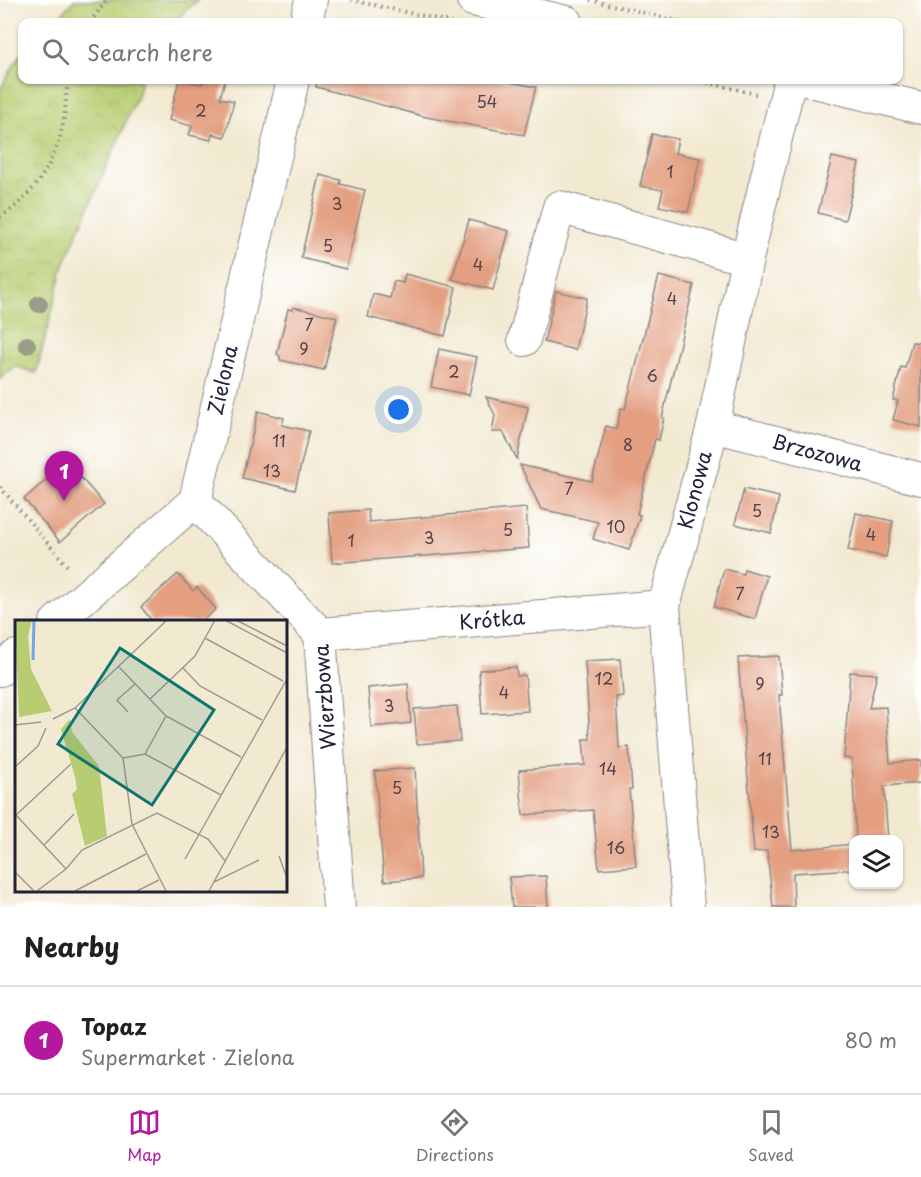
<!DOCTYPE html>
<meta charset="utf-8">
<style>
body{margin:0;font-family:"Playpen Sans",sans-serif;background:#f6f6f6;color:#202124}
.controls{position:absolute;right:18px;bottom:18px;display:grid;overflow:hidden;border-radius:12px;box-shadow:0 2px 4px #0004}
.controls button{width:54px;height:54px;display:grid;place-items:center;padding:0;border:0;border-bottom:2px solid #e0e0e0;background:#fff;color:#202124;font:30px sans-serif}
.you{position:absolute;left:399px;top:410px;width:21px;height:21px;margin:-15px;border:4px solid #fff;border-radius:50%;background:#1a73e8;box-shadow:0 0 0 9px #1a73e833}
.badge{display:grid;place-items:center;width:39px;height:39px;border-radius:50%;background:#b5179e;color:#fff;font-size:20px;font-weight:700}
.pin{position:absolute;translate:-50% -50px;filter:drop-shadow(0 2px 3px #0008)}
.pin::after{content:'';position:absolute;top:32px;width:21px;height:18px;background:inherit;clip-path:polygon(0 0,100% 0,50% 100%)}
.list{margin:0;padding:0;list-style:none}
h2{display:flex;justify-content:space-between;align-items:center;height:78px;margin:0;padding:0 24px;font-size:26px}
h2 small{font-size:20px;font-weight:400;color:#757577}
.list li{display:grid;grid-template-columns:39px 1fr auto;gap:18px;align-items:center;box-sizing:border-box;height:108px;padding:0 24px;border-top:2px solid #e0e0e0}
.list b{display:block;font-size:22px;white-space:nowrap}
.list p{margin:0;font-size:20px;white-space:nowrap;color:#757577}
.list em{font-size:20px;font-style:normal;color:#757577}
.icon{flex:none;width:33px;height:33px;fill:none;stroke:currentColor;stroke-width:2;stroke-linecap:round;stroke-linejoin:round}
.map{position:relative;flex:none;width:921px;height:907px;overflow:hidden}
.search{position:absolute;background:#fff;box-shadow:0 2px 4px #0004;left:18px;right:18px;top:18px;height:66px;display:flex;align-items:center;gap:15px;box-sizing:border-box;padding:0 21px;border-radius:12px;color:#757577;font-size:22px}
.sheet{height:186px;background:#fff}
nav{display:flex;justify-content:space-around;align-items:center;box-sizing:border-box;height:84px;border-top:2px solid #e0e0e0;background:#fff;font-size:16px;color:#757577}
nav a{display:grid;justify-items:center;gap:3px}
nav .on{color:#b5179e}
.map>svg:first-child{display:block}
</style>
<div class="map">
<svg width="921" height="907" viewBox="0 0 921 907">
<defs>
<pattern id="park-crowns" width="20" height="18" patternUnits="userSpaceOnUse" patternTransform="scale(1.5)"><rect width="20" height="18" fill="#b8cd71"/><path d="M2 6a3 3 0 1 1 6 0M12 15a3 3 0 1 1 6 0" fill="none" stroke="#9eb063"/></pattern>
</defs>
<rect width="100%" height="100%" fill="#fff"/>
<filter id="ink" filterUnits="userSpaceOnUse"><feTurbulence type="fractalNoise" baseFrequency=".0167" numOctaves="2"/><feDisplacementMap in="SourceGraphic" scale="12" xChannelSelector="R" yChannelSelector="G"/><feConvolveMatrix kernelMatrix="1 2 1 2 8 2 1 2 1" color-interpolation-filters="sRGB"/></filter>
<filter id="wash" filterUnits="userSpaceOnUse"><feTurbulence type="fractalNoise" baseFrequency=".008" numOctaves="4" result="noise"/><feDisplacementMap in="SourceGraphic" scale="24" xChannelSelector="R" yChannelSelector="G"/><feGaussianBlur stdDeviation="1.35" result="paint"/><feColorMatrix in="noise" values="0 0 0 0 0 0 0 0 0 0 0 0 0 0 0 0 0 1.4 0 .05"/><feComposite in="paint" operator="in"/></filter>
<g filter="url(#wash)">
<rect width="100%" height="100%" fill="#f2e9d1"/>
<g fill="url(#park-crowns)" stroke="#6d7856" stroke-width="1.5">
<polygon points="74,0 198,0 173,22 55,22"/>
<polygon points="22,52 22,80 141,80 137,96 64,264 36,373 16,366 0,379 0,89"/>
</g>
<g id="blocks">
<g fill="#e39f80">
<polygon points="179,80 202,84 204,80 225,80 220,98 234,101 225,137 212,134 211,140 189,135 192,126 169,120"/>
<polygon points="317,80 499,80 536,87 524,135 426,117 316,87"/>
<polygon points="652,134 678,139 675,153 700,158 688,212 659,206 663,190 640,186"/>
<polygon points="832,157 859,163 845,220 818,213"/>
<polygon points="320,175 341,180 340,184 365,190 346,269 301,258"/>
<polygon points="469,220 509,231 493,290 452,279"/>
<polygon points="405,274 456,287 445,336 368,317 373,294 390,298 394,281 403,283"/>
<polygon points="659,276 694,285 662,418 664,418 659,440 655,439 637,514 640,515 629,550 593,539 598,522 541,509 520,465 592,481 606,426 616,429 621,408 625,409"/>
<polygon points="556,291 587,298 575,350 544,342"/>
<polygon points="293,307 337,317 324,370 280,360 280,356 277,354 288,309 293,310"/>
<polygon points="912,342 921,343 921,427 893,420 898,401 893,400 901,367 905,368"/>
<polygon points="439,349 477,357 469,395 431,387"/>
<polygon points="486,397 528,407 517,459 503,432 492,432 495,415"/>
<polygon points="258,411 284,418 282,425 309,431 295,490 242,478"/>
<polygon points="67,462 104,504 60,542 24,499"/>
<polygon points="744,489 779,497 771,533 735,524"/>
<polygon points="526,508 529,548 332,563 329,513 368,510 369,522"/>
<polygon points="856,513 893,521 886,557 848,550"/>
<polygon points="724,569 743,574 744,569 767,576 755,619 714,607"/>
<polygon points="178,574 193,591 197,587 216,609 201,622 153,622 141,607"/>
<polygon points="779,656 782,695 779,695 792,850 854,844 854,869 793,873 794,907 773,907 767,851 754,852 738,658"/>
<polygon points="620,659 623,696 616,697 619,748 629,747 632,789 629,789 636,866 599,869 593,810 523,815 519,770 585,765 583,739 590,739 585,661"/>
<polygon points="516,667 517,676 525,675 528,711 482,714 479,670"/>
<polygon points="850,672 877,674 869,708 886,707 890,763 921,760 921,783 884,786 888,840 856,840 852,759 844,758"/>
<polygon points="408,684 411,723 371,727 368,688"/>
<polygon points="457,706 460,741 417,744 414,709"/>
<polygon points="415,768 421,878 384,881 375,771"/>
<polygon points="546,876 548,907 512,907 509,877"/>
</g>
</g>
</g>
<g filter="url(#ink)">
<use href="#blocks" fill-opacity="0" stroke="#8a8686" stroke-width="1.5"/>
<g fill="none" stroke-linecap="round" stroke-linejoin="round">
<g stroke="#8a8686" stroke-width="34">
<g id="street">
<polyline points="473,0 567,22"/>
<polyline points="306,22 311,0"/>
<polyline points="806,80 921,108"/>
<polyline points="524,340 559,207 747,259"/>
<polyline points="713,426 921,479"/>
<polyline points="195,501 320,634 339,907"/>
<polyline points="56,622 195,501 293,80"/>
<polyline points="320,634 664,606"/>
<polyline points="0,670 16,656"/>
<polyline points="688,907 664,606 713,426 747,259 790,80"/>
</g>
</g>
<g stroke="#8a8686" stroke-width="4" stroke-dasharray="1.5 4.5" stroke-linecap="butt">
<polyline points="351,0 451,22"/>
<polyline points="590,0 683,22"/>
<polyline points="90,22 107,0"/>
<polyline points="696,80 756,94"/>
<path d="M0 217C35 196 59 157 64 117 66 105 66 92 68 80"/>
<polyline points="0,487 70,569"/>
</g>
<use href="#street" stroke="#fff" stroke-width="32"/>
</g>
<g fill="#9c9d89">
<circle cx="39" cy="304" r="9"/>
<circle cx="27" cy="345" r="9"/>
</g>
</g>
<g text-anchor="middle" stroke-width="5" stroke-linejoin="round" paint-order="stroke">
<g font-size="16" fill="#52414c">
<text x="487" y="108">54</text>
<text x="201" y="117">2</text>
<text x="670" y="178">1</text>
<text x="337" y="210">3</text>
<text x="328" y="252">5</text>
<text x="478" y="271">4</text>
<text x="672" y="305">4</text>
<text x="309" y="331">7</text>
<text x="304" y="355">9</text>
<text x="454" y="378">2</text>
<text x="652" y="382">6</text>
<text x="279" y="447">11</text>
<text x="628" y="451">8</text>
<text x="272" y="477">13</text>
<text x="569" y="495">7</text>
<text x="757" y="517">5</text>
<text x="616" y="533">10</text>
<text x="508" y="536">5</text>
<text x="871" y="541">4</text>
<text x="429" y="544">3</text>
<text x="351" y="547">1</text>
<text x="740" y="600">7</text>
<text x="604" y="685">12</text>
<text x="760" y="690">9</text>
<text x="504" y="699">4</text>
<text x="389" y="712">3</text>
<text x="765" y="765">11</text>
<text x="608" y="775">14</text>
<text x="397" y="794">5</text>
<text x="771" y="838">13</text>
<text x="616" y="854">16</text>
</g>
<g font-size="20" fill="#22223b" stroke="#fff">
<text transform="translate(223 380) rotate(-77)" y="7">Zielona</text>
<text transform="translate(817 453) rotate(15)" y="7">Brzozowa</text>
<text transform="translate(695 490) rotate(-75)" y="7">Klonowa</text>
<text transform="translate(492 620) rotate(-5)" y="7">Krótka</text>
<text transform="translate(325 697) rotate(-94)" y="7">Wierzbowa</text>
</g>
</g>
<g transform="translate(15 620)">
<rect width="272" height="272" fill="#f2e9d1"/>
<path d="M55 99 57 112 84 146 92 216 70 226 57 174 62 169 60 157 46 109Z" fill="#b8cd71"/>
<path d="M0 0H17L13 16 16 49 37 91 4 97Z" fill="#b8cd71"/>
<path fill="none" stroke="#72a7df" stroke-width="3" d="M18 40 19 0"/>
<path fill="none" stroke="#9f9995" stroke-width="1.5" d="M210 0 272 33M221 0 272 26M190 18 268 61M104 47 151 96 226 137M168 48 185 66 247 100M135 79 180 36 200 0M60 88 108 138 117 204 151 271M113 92 102 80 120 64M38 99 60 88 152 0M0 105 26 102M130 134 151 96M108 138 130 134 206 175M0 147 23 126 31 108M29 225 59 194M264 236 272 258M170 239 272 59M51 249 1 195 56 144M0 252 19 271M199 262 244 240M22 271 51 249 67 230 142 193 193 219 210 241M60 271 131 234M122 271 144 260M194 271 272 127"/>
<path fill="#0f766e" fill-opacity="0.15" stroke="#0f766e" stroke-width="3" d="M105 28 199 90 137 185 43 124Z"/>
<rect width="272" height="272" fill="none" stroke="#22223b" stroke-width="3"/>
</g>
</svg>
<div class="controls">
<button><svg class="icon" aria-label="layers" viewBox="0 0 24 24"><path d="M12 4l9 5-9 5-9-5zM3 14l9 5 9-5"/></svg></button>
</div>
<div class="you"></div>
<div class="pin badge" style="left:64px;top:501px">1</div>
<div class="search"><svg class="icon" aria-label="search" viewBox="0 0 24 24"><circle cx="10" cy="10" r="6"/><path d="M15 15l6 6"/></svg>Search here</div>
</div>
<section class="sheet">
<h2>Nearby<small></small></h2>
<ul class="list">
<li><span class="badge">1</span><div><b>Topaz</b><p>Supermarket · Zielona</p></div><em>80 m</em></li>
</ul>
</section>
<nav>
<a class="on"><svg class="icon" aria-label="map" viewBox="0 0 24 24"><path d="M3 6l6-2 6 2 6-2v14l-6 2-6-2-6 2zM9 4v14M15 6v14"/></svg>Map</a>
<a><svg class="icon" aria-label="directions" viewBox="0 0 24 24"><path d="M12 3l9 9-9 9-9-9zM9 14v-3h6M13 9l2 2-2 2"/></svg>Directions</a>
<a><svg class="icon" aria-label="saved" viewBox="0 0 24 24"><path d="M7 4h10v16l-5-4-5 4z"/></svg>Saved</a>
</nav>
